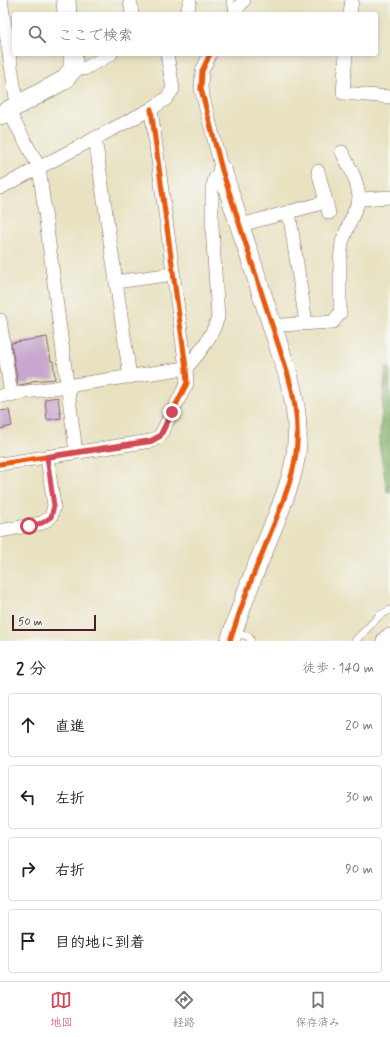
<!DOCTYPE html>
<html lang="ja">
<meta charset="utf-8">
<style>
body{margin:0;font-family:Mynerve,"Klee One",sans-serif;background:#f2f2f2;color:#202124}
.scale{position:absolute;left:12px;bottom:10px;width:84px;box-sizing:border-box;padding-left:4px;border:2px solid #4a1f2b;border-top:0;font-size:11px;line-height:14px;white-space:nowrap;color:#4a1f2b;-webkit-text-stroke:3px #f6f6f2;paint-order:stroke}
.stop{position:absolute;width:12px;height:12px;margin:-9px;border:3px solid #d1495b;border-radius:50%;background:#fff}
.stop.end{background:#d1495b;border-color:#fff;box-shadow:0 1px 4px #0008}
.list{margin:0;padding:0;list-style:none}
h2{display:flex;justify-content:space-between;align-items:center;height:52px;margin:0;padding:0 16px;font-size:17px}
h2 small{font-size:13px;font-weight:400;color:#757577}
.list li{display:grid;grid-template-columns:26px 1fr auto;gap:12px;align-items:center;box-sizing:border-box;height:64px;margin:0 8px 8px;padding:0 8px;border:1px solid #e0e0e0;border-radius:4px}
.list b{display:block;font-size:15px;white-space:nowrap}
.list em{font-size:13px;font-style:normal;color:#757577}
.icon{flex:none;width:22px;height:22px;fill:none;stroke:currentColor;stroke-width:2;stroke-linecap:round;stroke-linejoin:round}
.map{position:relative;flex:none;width:390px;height:641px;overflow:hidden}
.search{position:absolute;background:#fff;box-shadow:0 2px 6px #0003;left:12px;right:12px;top:12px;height:44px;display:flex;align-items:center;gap:10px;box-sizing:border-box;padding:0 14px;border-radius:4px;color:#757577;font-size:15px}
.sheet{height:340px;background:#fff}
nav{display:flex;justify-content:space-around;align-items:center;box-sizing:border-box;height:56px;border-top:1px solid #e0e0e0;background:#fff;font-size:11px;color:#757577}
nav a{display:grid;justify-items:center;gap:2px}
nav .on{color:#d1495b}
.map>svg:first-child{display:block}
</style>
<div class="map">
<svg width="390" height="641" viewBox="0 0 390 641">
<rect width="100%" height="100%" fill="#f6f6f2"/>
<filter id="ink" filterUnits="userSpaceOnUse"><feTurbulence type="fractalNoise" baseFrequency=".025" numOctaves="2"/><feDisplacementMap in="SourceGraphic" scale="8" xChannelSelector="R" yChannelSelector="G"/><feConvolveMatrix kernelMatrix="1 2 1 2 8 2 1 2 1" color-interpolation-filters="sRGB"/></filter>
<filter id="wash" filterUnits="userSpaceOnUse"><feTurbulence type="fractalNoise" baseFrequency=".012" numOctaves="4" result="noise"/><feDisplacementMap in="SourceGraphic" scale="16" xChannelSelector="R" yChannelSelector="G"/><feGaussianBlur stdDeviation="0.9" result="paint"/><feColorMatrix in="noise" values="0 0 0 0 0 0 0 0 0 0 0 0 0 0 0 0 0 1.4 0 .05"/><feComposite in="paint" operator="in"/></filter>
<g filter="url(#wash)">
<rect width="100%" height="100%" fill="#e8e2c1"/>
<polygon fill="#84b36c" stroke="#67694c" points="386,367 390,369 390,492 387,491 379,443"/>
<g id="blocks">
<g fill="#c7a7ce">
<polygon points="47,337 51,361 53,361 55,379 31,381 31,383 18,385 11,343"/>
<polygon points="58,397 61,418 47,420 45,399"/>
<polygon points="9,410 12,426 0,429 0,411"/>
</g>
</g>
</g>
<g filter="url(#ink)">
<use href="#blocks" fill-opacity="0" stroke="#816360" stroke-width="1"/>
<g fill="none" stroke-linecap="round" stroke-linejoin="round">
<g stroke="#816360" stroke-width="8">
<g id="lane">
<polyline points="230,0 234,13"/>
<polyline points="233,632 249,637 251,641"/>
<polyline points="355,641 380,615 390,610"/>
</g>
</g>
<g stroke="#816360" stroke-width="14">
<g id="street">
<polyline points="1,0 17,105"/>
<polyline points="130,0 132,14"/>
<polyline points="185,14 187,13 190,0"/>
<polyline points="234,14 244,0"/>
<polyline points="350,14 352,0"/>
<polyline points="346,54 343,93 390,97"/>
<polyline points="73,69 84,69 111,54"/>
<polyline points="8,110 39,167 76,452"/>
<polyline points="95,138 130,377"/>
<path d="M342 152C350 168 359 183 359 200"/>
<polyline points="318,171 329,213"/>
<polyline points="0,188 151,109 166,99 173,89 167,54"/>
<polyline points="289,212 306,323"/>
<polyline points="241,225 326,202"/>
<polyline points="116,282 173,274"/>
<polyline points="0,320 11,395"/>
<polyline points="272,328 281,325 333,322 340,313 340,261 342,242 359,200 363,199 390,197"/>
<path d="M0 396 186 368C200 353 212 337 218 317L212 227V189L215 178 222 170 201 89 202 71 210 54"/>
<polyline points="0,464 151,441 160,436 187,383 186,368 151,109"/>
<polyline points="0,531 42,523 51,517 54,506 47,457"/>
</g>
</g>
<g stroke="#816360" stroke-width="20">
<g id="secondary">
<polyline points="66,0 67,14"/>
<polyline points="0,115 64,80 73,69 73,54"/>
<path d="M222 170 288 375C297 406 301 438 293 469 287 496 274 523 264 549 251 579 240 610 230 641"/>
</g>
</g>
<g stroke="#816360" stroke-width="22">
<polyline id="primary" points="387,641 390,639"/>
</g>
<use href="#lane" stroke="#fff" stroke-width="7"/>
<use href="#street" stroke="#fff" stroke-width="13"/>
<use href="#secondary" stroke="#fff" stroke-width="19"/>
<use href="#primary" stroke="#fff" stroke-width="21"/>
<g stroke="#f6f6f2" stroke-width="8">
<g id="cycleway">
<path d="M210 54 202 71 201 89 222 170 288 375C297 406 301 438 293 469 287 496 274 523 264 549 251 579 240 610 230 641"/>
<polyline points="0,464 151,441 160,436 187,383 186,368 151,109"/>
</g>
</g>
<use href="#cycleway" stroke="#e8590c" stroke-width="5"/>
</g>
</g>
<g fill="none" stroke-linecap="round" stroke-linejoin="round" filter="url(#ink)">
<polyline stroke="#d1495b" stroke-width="5" points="29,526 42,523 51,517 54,506 47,457 151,441 160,436 172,412"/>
</g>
</svg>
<div class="scale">50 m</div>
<div class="stop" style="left:29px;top:526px"></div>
<div class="stop end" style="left:172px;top:412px"></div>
<div class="search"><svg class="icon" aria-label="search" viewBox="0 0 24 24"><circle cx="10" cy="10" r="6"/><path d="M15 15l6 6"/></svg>ここで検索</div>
</div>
<section class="sheet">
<h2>2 分<small>徒歩 · 140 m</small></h2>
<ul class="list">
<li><svg class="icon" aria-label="ahead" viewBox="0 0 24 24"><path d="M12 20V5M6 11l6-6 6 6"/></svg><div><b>直進</b></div><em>20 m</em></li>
<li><svg class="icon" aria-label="left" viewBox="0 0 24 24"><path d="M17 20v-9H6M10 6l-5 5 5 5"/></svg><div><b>左折</b></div><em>30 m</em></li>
<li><svg class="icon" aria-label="right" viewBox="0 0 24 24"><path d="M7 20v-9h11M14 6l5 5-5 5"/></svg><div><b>右折</b></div><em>90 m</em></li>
<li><svg class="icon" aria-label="arrive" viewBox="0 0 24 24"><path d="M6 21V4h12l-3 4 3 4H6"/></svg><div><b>目的地に到着</b></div></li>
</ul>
</section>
<nav>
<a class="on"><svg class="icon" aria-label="map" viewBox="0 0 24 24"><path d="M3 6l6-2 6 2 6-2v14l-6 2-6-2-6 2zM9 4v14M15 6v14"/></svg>地図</a>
<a><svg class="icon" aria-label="directions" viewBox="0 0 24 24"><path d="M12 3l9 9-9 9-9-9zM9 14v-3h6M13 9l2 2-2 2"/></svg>経路</a>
<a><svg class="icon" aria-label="saved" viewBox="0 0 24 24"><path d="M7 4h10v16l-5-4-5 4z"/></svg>保存済み</a>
</nav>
